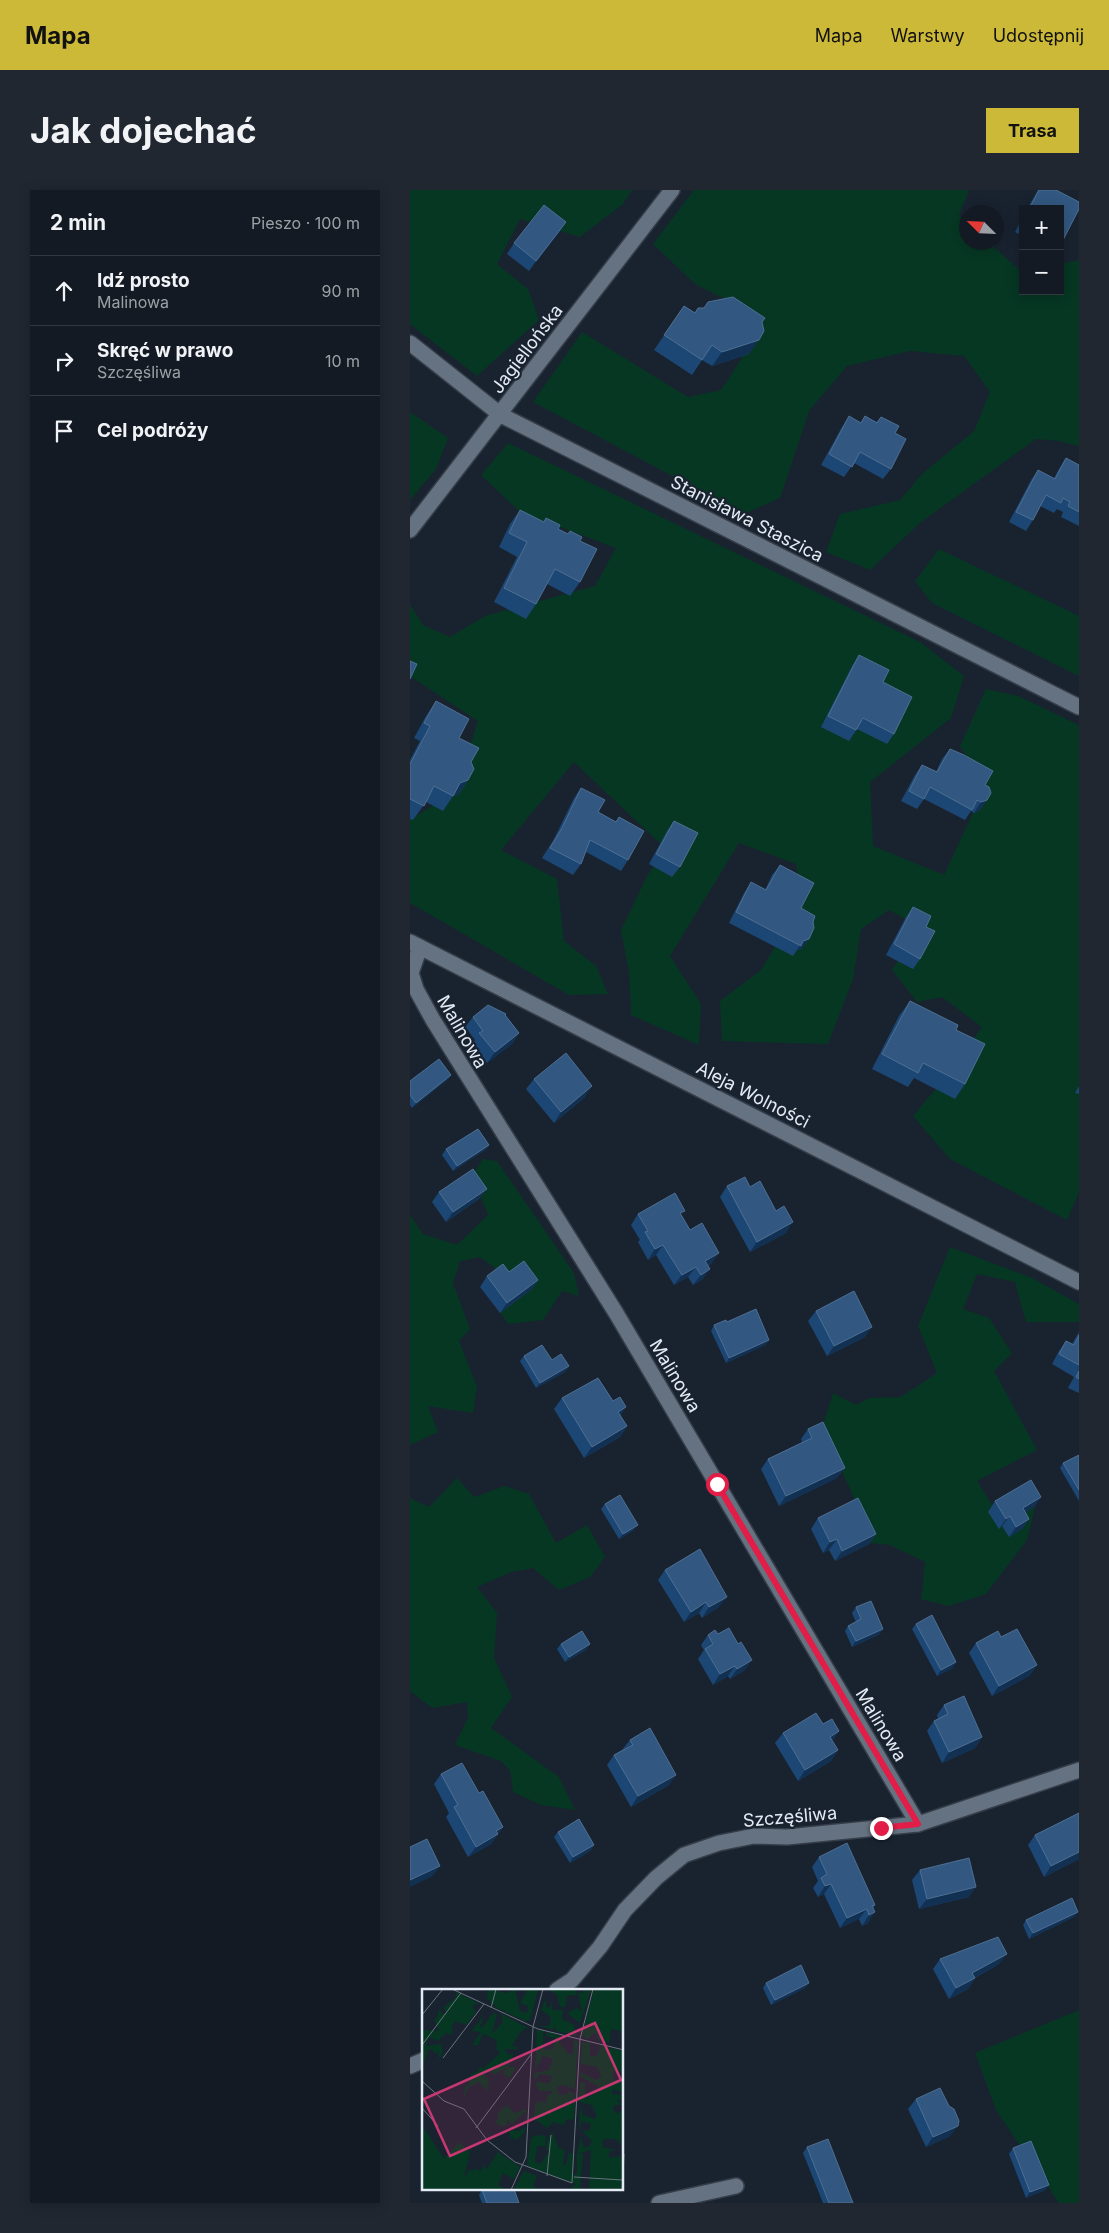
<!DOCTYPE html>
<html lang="pl">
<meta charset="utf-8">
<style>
body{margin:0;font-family:Inter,sans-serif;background:#202731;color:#f1f3f6}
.controls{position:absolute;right:15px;top:15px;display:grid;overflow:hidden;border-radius:0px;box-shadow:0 2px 12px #0003}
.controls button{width:45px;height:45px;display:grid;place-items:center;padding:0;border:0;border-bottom:1px solid #323841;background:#131a24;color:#f1f3f6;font:25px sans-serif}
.compass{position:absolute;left:549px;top:15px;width:45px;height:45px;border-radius:50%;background:#131a24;box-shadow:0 2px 12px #0003;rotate:294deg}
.stop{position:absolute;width:15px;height:15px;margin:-11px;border:4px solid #e11d48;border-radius:50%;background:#fff}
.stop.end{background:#e11d48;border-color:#fff;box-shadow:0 1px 5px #0008}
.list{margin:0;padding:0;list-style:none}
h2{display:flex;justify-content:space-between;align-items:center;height:65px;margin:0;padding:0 20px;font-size:21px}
h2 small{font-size:16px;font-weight:400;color:#9da1a6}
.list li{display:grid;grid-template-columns:32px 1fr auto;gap:15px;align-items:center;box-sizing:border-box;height:70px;padding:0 20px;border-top:1px solid #323841}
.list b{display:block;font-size:19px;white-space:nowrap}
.list p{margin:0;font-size:16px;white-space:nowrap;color:#9da1a6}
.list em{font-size:16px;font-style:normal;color:#9da1a6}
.icon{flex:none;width:28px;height:28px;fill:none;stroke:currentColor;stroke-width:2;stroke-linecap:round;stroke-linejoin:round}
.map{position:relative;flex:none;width:669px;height:2013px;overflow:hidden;border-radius:0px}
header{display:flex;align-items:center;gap:30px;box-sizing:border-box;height:70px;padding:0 25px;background:#cdb938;color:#111}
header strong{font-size:24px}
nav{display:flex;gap:28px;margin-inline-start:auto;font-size:18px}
.intro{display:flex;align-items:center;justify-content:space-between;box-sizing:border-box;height:120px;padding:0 30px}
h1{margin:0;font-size:35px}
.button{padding:12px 22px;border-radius:0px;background:#cdb938;color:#111;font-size:18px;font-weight:700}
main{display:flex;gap:30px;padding:0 30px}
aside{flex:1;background:#131a24;border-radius:0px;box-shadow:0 2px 12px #0003}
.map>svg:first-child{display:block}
</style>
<header>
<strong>Mapa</strong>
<nav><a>Mapa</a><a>Warstwy</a><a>Udostępnij</a></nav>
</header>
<div class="intro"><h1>Jak dojechać</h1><a class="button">Trasa</a></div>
<main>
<aside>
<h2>2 min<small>Pieszo · 100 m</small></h2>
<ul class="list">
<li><svg class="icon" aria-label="ahead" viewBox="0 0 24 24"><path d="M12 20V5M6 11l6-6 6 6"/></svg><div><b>Idź prosto</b><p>Malinowa</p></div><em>90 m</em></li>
<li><svg class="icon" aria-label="right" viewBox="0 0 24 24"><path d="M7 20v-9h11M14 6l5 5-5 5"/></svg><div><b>Skręć w prawo</b><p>Szczęśliwa</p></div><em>10 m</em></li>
<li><svg class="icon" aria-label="arrive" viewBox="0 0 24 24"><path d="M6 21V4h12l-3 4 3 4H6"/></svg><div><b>Cel podróży</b></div></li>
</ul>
</aside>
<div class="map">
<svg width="669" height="2013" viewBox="0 0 669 2013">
<rect width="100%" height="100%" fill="#192330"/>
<g fill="#063723">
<polygon points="0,0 222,0 213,14 170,47 110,29 87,74 118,99 129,130 67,186 0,134"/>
<polygon points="284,0 559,0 549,25 556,32 556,52 579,53 613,83 613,101 650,101 650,74 669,70 669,256 649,251 626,249 511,332 460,380 416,362 430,324 490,310 512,284 564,241 580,202 554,166 500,161 437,176 399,221 370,308 334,324 123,212 172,142 278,207 311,200 332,168 327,115 285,94 243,54"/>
<polygon points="0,222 38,248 26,279 0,310"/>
<polygon points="98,253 510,452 554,486 541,528 460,592 463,656 534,685 575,597 550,556 576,499 608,506 669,535 669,1002 657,1030 540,969 503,926 535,888 572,837 532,807 507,812 482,780 510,737 479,720 451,739 443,789 418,854 312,851 310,811 351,780 393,709 386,674 329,653 260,766 291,814 289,855 221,825 219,782 211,740 237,686 256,659 164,572 91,660 147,689 154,751 186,776 198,804 159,805 0,713 0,623 8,625 46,600 68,531 0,486 0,414 13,435 40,447 75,426 185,396 206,358 110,322 71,285"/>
<polygon points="529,359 669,426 669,486 522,413 505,391"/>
<polygon points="73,969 87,971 164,1083 169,1106 152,1101 133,1130 98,1134 84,1113 89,1081 70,1067 50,1071 43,1093 60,1139 49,1151 67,1197 63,1223 18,1216 28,1242 0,1255 0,1025 13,1044 47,1055 78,1025 62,985"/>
<polygon points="540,1057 622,1088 669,1114 669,1132 616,1132 605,1092 567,1084 553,1119 579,1128 602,1163 584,1181 627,1260 567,1291 585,1320 625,1317 617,1350 576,1404 539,1416 511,1409 515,1372 480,1355 451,1352 445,1310 412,1238 423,1203 446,1215 459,1208 491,1207 527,1183 508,1136"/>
<polygon points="47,1288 64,1307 95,1296 119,1304 146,1353 177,1335 195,1367 180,1387 149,1400 123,1378 101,1382 67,1397 87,1423 84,1468 102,1507 81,1538 149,1587 165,1620 131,1615 103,1602 100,1580 91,1571 45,1555 58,1528 57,1512 22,1518 0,1501 0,1308 19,1317"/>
<polygon points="669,1820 669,2013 649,2013 586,1920 565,1863"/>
</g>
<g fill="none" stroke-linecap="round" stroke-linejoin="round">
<g stroke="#353d48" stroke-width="18">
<polyline id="service" points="249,2013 326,1996"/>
</g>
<g stroke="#353d48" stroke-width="18">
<g id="minor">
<polyline points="0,153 91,225 669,517"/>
<polyline points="0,340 262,0"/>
<polyline points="10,757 1,783 6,799 23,830 206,1123 508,1634"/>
<polyline points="147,1800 162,1790 190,1757 215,1720 246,1688 274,1665 309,1653 344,1646 377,1647 508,1634 669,1580"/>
<polyline points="0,1876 14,1870"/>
</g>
</g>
<g stroke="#353d48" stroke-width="18">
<polyline id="tertiary" points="0,752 669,1092"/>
</g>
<use href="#service" stroke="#657281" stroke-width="15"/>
<use href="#minor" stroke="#657281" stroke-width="15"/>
<use href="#tertiary" stroke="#657281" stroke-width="15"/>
</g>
<g fill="#1c4673">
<polygon points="628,0 646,0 669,12 669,19 650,54 650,19 617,19"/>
<polygon points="613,27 613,46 605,42"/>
<polygon points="156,32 119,81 97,64 104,53"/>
<polygon points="298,112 352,132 339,164 302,176 292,170 282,185 244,160 274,116 285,123 288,118 294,118"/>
<polygon points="439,226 450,233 455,226 467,232 471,227 485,243 481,279 473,289 444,273 434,287 411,275 432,237"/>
<polygon points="656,268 669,275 669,336 651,327 653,322 647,319 644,323 630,316 623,330 616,341 599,332 621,290 628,280 644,288 649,279"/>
<polygon points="110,320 170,351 170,392 160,406 137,394 126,414 116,429 84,412 107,367 89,357 100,334"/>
<polygon points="449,465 473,492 484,544 477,554 447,539 439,551 411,537 442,476"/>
<polygon points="26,511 49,548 61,572 58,590 48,605 43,606 33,621 16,612 3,630 0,629 0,570 10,551 4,548 16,526"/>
<polygon points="540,559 575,595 577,610 569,621 564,623 561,621 555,630 514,609 507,619 491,611 505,585 512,575 526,582 532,569"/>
<polygon points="171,598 188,622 206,632 209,627 218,670 211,681 176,662 171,674 163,685 132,668 144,649 164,608"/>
<polygon points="264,631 270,677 262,687 239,674 257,641"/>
<polygon points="370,675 391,718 392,759 387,760 383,766 319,733 334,703 341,692 355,700 362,685"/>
<polygon points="503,717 516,737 510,769 503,779 476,765 496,727"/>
<polygon points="500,811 546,840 555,894 545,909 504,888 498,897 462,879 489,826"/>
<polygon points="95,825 109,843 102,854 77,873 62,854 65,850 55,837 63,827"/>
<polygon points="41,885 37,890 2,918 0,915 0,891"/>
<polygon points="124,889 175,907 144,933 116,899"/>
<polygon points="669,896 669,904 665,903"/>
<polygon points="79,955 75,960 43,981 32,965 36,959"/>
<polygon points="317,996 340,997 376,1043 340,1062 310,1007"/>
<polygon points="29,1002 69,1009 36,1032 22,1012"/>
<polygon points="228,1024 272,1026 280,1040 302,1073 298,1076 293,1089 283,1095 278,1087 264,1095 246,1065 238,1070 228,1052 230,1050 221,1035"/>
<polygon points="99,1082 128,1090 121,1100 90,1123 70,1097 77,1086"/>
<polygon points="406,1121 455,1147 417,1166 398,1131"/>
<polygon points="317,1132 359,1150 355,1155 316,1173 301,1141 304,1135"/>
<polygon points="669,1142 669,1203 658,1198 664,1187 642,1174 649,1161 656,1151 662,1154"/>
<polygon points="114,1166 142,1170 159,1176 155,1182 126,1198 110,1171"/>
<polygon points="152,1208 210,1226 217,1236 210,1247 174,1268 144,1219"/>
<polygon points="398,1239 427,1288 369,1316 351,1279 358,1269 392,1252 391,1249"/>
<polygon points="669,1265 669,1311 650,1278 653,1273"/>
<polygon points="631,1307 624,1317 615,1322 619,1329 612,1339 599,1347 592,1336 589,1339 578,1322 585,1311"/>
<polygon points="195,1314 224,1340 209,1349 191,1319"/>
<polygon points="408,1328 466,1344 459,1354 425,1371 419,1360 413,1363 401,1339"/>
<polygon points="255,1380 309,1417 292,1428 289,1423 274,1432 248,1390"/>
<polygon points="446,1417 470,1444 442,1457 435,1441 438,1436 446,1432 442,1423"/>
<polygon points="506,1434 543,1478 527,1486 502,1439"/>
<polygon points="308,1444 328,1454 335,1480 320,1489 318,1486 303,1495 288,1469 294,1460 291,1455 298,1445"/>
<polygon points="591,1447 627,1475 619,1486 582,1506 559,1463 566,1453"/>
<polygon points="151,1454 176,1460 155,1472 147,1459"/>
<polygon points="534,1515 572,1547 565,1558 532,1573 517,1541 524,1531 528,1529 527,1525"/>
<polygon points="413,1534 429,1541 422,1551 428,1560 421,1571 388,1591 365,1553 373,1543"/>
<polygon points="220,1550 259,1595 221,1617 197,1575 204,1565 212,1560"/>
<polygon points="31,1584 69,1603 93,1637 81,1654 58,1667 36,1627 39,1623 24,1594"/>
<polygon points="669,1623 669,1669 634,1687 618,1655 625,1645"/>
<polygon points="148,1642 184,1655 180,1661 160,1673 144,1647"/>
<polygon points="409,1667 465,1715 463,1718 458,1733 452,1736 449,1729 430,1738 414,1704 408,1707 403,1698 408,1691 402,1677"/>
<polygon points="510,1680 559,1707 509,1719 502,1690"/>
<polygon points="668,1722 664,1727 619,1749 613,1735 616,1730"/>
<polygon points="530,1769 589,1774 565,1788 558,1799 539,1809 523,1779"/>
<polygon points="356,1793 395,1798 361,1815 353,1798"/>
<polygon points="506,1909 540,1946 516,1957 498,1919"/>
<polygon points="397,1957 443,2013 413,2013 393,1963"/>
<polygon points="603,1958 635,2000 616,2008 599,1964"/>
<polygon points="72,2000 109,2013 72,2013 69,2005"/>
</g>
<g fill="#123152">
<polygon points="156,32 149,43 119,81 126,71"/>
<polygon points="349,150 339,164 302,176 312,162"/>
<polygon points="58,590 48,605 43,606 50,593"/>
<polygon points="577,610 569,621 564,623 571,612"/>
<polygon points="399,749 392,759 387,760 393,751"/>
<polygon points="109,843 102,854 77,873 85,862"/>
<polygon points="41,885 37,890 2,918 6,913"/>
<polygon points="182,896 175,907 144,933 151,922"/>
<polygon points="79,955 75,960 43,981 47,976"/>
<polygon points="77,999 69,1009 36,1032 43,1022"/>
<polygon points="383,1032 376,1043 340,1062 347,1052"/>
<polygon points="253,1055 246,1065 238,1070 245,1059"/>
<polygon points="309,1063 302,1073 288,1082 295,1071"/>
<polygon points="286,1077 278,1087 264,1095 272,1085"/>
<polygon points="300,1079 293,1089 283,1095 291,1085"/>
<polygon points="128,1090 121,1100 90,1123 97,1113"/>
<polygon points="462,1137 455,1147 417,1166 424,1156"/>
<polygon points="359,1150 355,1155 316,1173 319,1168"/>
<polygon points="159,1176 155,1182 126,1198 130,1193"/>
<polygon points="216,1217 209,1228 208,1222"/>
<polygon points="217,1236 210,1247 174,1268 182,1257"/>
<polygon points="435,1278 427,1288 369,1316 376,1306"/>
<polygon points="631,1307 624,1317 605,1329 613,1318"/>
<polygon points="600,1326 592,1336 589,1339 596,1329"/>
<polygon points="619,1329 612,1339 599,1347 606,1337"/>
<polygon points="228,1335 224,1340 209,1349 213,1344"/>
<polygon points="466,1344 459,1354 425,1371 432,1361"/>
<polygon points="427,1349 419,1360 413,1363 420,1352"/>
<polygon points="317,1407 309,1417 292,1428 299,1417"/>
<polygon points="296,1412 289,1423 274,1432 281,1422"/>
<polygon points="473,1439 470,1444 442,1457 446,1451"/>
<polygon points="180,1454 176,1460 155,1472 159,1467"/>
<polygon points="342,1470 335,1480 320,1489 327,1479"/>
<polygon points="546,1472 543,1478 527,1486 531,1480"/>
<polygon points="627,1475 619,1486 582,1506 589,1496"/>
<polygon points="325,1476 318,1486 303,1495 310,1484"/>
<polygon points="429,1541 422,1552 420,1547"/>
<polygon points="572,1547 565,1558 532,1573 539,1562"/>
<polygon points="428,1560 421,1571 388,1591 395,1580"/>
<polygon points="266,1585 259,1595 221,1617 228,1606"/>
<polygon points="93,1637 81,1654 58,1667 66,1657 86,1641"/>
<polygon points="184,1655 180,1661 160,1673 163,1667"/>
<polygon points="669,1662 669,1669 634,1687 641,1676"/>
<polygon points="30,1676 23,1686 0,1697 0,1690"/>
<polygon points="421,1694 414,1704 408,1707 415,1696"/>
<polygon points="566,1697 559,1707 509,1719 517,1709"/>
<polygon points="457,1719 449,1729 430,1738 437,1728"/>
<polygon points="465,1722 458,1733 452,1736 459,1725"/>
<polygon points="668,1722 664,1727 619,1749 623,1743"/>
<polygon points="597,1764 589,1774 561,1790 565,1788 558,1799 539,1809 546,1798 562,1783"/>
<polygon points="399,1793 395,1798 361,1815 365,1810"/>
<polygon points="548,1936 540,1946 516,1957 523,1947"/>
<polygon points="639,1995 635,2000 616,2008 620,2002"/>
</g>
<g fill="#325881" stroke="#4e6f93">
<polygon points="629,0 646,0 669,12 669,19 652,52 650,52 650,19 619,19"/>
<polygon points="134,15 156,32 126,71 104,53"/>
<polygon points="323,107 355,128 352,132 354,141 349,150 312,162 302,155 292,170 254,145 274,116 285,123 288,118 294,118 298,112"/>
<polygon points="439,226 451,233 455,226 467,233 471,227 489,236 485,243 496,249 481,279 450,262 442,277 419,264"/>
<polygon points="656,268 669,275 669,322 658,316 660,312 653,308 651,313 636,305 623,330 606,322 628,280 645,289"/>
<polygon points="110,320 134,332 136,328 150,335 148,339 158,344 160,341 172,347 170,351 187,359 170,392 145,379 126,414 94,398 117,352 99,343"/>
<polygon points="449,465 479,480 473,492 502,507 484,544 453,528 446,540 418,526"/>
<polygon points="0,471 7,474 0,489"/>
<polygon points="26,511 59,529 49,548 69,558 61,572 64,579 58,590 50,593 43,606 24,596 14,616 0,609 0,574 20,536 14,533"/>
<polygon points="540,559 554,565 583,581 575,595 579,597 581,603 577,610 571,612 567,610 562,620 520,597 514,609 499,601 512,575 527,582"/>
<polygon points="171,598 195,610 188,622 206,632 209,627 234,641 218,670 180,650 171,674 140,658 152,638"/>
<polygon points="264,631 288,643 270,677 246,664"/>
<polygon points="370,675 404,693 391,718 405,726 403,732 404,738 399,749 393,751 391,756 326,722 341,692 356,700"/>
<polygon points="503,717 521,726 516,737 525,741 510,769 484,754"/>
<polygon points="500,811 548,835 546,840 575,854 555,894 513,873 508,883 472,864"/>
<polygon points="78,815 96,824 95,825 109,843 85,862 69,843 73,841 63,827"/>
<polygon points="156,863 182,896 151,922 124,889"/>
<polygon points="29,869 41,885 6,913 0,905 0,891"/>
<polygon points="68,939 79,955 47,976 36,959"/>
<polygon points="63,979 77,999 43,1022 29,1002"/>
<polygon points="335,987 340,997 350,991 366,1021 374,1016 383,1032 347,1052 317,996"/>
<polygon points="265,1003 275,1021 270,1023 280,1040 292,1033 309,1063 295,1071 300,1079 291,1085 286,1077 272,1085 253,1055 245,1059 235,1042 238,1041 228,1024"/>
<polygon points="114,1071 128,1090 97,1113 77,1086 93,1074 99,1082"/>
<polygon points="444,1101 462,1137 424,1156 406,1121"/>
<polygon points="346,1119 359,1150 319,1168 304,1135 316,1130 317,1132"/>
<polygon points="669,1145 669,1175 649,1164 656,1151 664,1155"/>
<polygon points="132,1155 142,1170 151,1164 159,1176 130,1193 114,1166"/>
<polygon points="669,1181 669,1189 666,1187"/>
<polygon points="188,1188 203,1211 210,1207 216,1217 208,1222 217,1236 182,1257 152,1208"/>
<polygon points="413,1232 435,1278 376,1306 358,1269 402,1248 398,1239"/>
<polygon points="669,1265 669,1300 653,1273"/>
<polygon points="621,1290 631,1307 613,1318 619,1329 606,1337 600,1326 596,1329 585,1311"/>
<polygon points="210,1305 228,1335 213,1344 195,1314"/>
<polygon points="448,1308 466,1344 432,1361 427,1349 420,1352 408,1328"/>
<polygon points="290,1359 317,1407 299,1417 296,1412 281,1422 255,1380"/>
<polygon points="461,1411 473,1439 446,1451 438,1436 451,1429 446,1417"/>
<polygon points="522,1425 546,1472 531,1480 506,1434"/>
<polygon points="319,1438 328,1454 331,1452 342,1470 327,1479 325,1476 310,1484 295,1459 303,1454 298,1445 305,1440 308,1444"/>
<polygon points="607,1439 627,1475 589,1496 566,1453 588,1441 591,1447"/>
<polygon points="172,1441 180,1454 159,1467 151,1454"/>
<polygon points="554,1506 572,1547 539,1562 524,1531 538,1524 534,1515"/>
<polygon points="406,1523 413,1534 422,1529 429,1541 420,1547 428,1560 395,1580 373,1543"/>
<polygon points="240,1538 266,1585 228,1606 204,1565 223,1555 220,1550"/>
<polygon points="52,1573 69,1603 73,1601 93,1637 86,1641 88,1644 66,1657 44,1617 48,1615 31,1584"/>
<polygon points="669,1623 669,1662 641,1676 625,1645"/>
<polygon points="169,1629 184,1655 163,1667 148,1642"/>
<polygon points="17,1649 30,1676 0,1690 0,1657"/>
<polygon points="437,1653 465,1715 462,1716 465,1722 459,1725 457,1719 437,1728 421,1694 415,1696 411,1688 417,1684 409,1667"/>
<polygon points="559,1668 566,1697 517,1709 510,1680"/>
<polygon points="662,1708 668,1722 623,1743 616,1730"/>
<polygon points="588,1747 597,1764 562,1783 565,1788 546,1798 530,1769"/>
<polygon points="391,1775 399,1793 365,1810 356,1793"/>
<polygon points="530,1898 539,1916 544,1919 549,1931 548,1936 523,1947 506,1909"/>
<polygon points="418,1949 443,2013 419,2013 397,1957"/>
<polygon points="621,1951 639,1995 620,2002 603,1958"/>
<polygon points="73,1999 104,1999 109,2013 77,2013 72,2000"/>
</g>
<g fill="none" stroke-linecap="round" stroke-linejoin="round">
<polyline stroke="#e11d48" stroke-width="6" points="307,1294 508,1634 471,1638"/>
</g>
<g text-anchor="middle" stroke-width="4.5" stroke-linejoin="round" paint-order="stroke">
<g font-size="18" fill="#e4ebf4" stroke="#192330">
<text transform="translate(117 159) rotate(-53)" y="6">Jagiellońska</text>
<text transform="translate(337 329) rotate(27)" y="6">Stanisława Staszica</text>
<text transform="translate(52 842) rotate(60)" y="6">Malinowa</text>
<text transform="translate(343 905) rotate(27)" y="6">Aleja Wolności</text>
<text transform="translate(265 1186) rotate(59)" y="6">Malinowa</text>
<text transform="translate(471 1535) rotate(59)" y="6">Malinowa</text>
<text transform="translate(380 1627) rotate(-5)" y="6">Szczęśliwa</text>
</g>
</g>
<g transform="translate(12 1799)">
<rect width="201" height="201" fill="#192330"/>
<path d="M66 0 84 4 93 0 98 22 105 24 106 17 98 14 105 2 100 0H116L108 31 103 32 75 19 65 9ZM125 0H154L155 6 145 7 143 18H138L135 6ZM161 0H169L158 34 145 24 155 19 160 23 156 3 162 4ZM172 0H201V55V43L191 40 189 41 187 54 176 50 175 45 171 44 167 50 160 47ZM34 3 56 14 50 17 54 23 44 36 34 32 30 37V46L24 44 16 52 7 48 4 57 19 55 21 64 17 70 16 62 14 65 10 60 6 61 0 79 1 41 17 42 12 30 15 29 17 20 21 25 25 23 21 19 34 8ZM123 11 125 19 129 17V11L131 21H141L140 30 152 36 154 47 135 42 133 37 131 41 118 37H127L129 28 119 21ZM71 24 75 25 70 45 81 33 78 24 108 40 103 39 97 45 90 57 97 58 95 60H82L87 66 92 64 86 78H94L88 89 81 85 84 79 72 86 66 81 62 85 67 91 65 102 57 93 46 99 42 109 43 97 47 96 49 85 56 82 58 77 61 80 78 64 74 59 75 51 61 45 56 56H50L59 43 49 42 62 27 58 38 60 39ZM115 41 121 42V58L124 61 131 60 133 49 124 47 125 43 138 47 137 54 147 65H151L152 51 156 52 153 100 141 96 135 98 136 105 144 106 147 102 153 105 152 131 145 130 141 136 131 133 125 139 111 129 114 112 124 114 125 105H130V102H117L113 93 128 94 130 87 118 85 112 91V84L127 81 131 70 121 67 113 81ZM160 53 168 54V68L176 66 178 57 201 62V82H192L190 89 199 94 201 87V104L191 100 190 105 201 106V111L194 110 200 116H192L191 121 196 125 201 120 199 156 194 150H182L180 154 181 158 195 161 187 162V169L199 167 201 201H167L169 161 157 164 161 165 158 198 163 201H147L154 195 105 177 109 149 115 146 124 147 123 157H115L113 173 119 175 127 162 124 161 125 152 130 143 137 159 143 161 141 176H144L147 164H152L151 186 155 185V164L159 147 161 158H167L170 152 160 142H167L169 135 160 132 157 142 158 117 161 126 173 130 175 127 170 116 157 113 158 94 163 93V110L177 102 176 97 159 88 158 83 174 91 180 87 175 78 159 75ZM84 116 93 124 104 120 103 142 95 151 89 149 86 141 98 142 103 138V123L90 135 85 131V137L76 136 73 131 76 130V124ZM0 136 22 170 37 153 48 163 42 189 47 181 56 180 58 183 61 177 65 180 76 163 98 178 92 190 81 184 76 196 85 201H0ZM102 182 115 187 111 197 120 201H91Z" fill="#063723"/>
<path fill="none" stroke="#6a737e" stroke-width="1" d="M30 0 116 40 202 61M69 19 74 0M0 26 21 0M0 56 39 4M21 69 62 15M0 92 22 112 42 120 65 151 93 173 150 194 158 50 171 0M0 119 16 137M54 139 110 64M125 187 129 146M152 188 200 191M89 201 104 168 111 38 121 0M200 201 202 165"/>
<path fill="#c73872" fill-opacity="0.15" stroke="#c73872" stroke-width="2.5" d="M173 34 199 91 28 167 2 110Z"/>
<rect width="201" height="201" fill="none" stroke="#e4ebf4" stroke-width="2.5"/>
</g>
</svg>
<div class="controls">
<button>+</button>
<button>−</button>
</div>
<svg class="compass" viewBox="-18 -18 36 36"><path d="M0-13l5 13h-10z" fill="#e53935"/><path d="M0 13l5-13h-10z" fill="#9da1a6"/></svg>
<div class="stop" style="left:307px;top:1294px"></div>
<div class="stop end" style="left:471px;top:1638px"></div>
</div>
</main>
